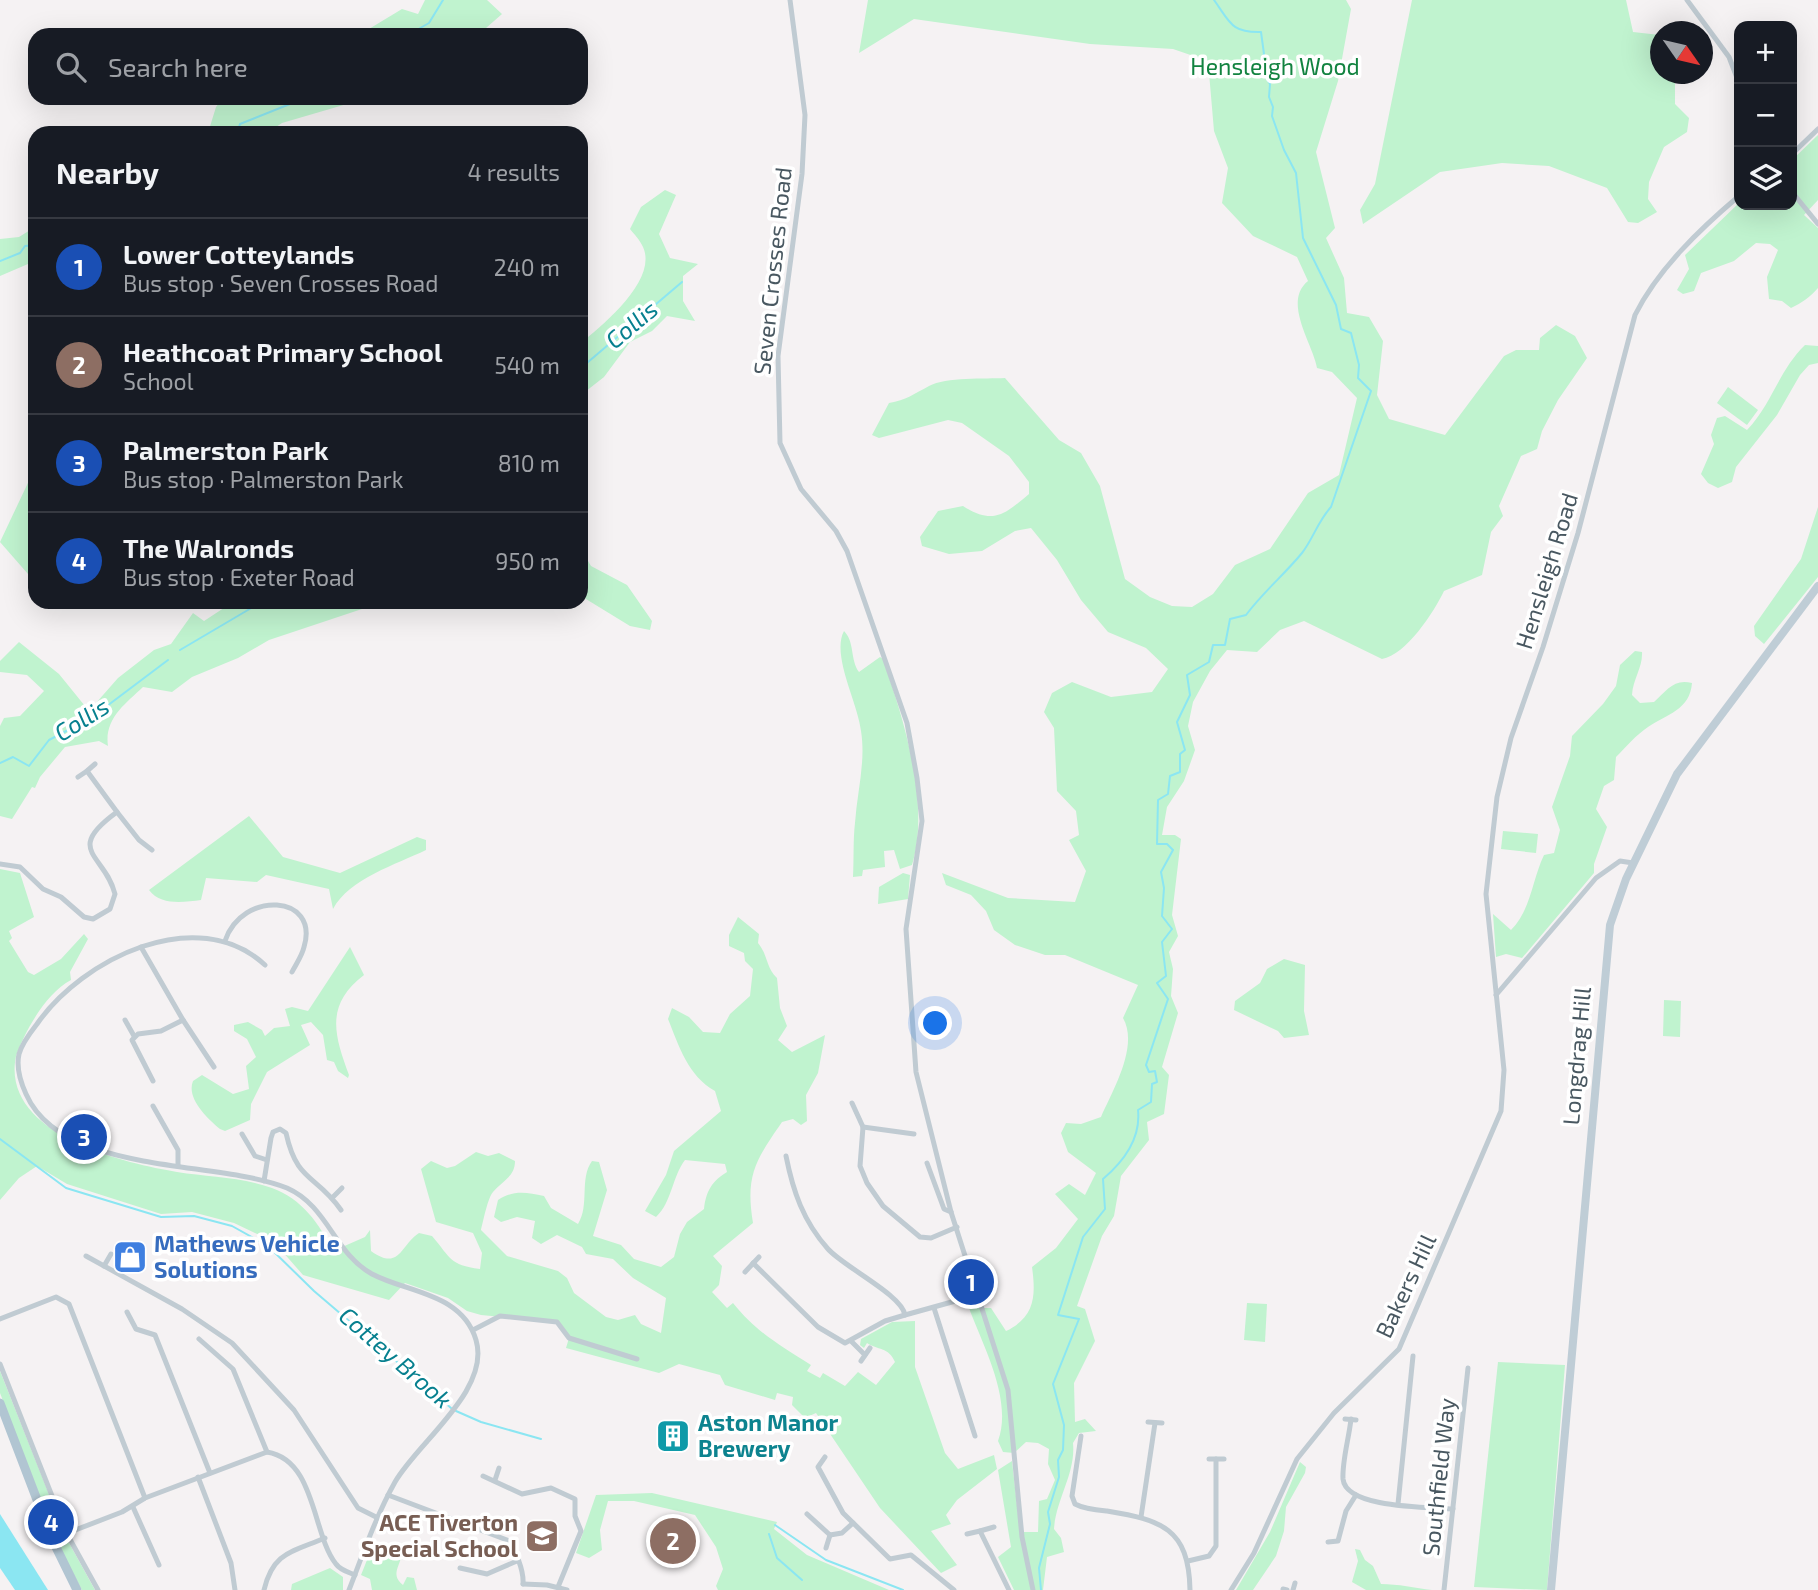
<!DOCTYPE html>
<meta charset="utf-8">
<style>
body{margin:0;font-family:"Exo 2",sans-serif;background:#20242c;color:#f1f3f6}
.controls{position:absolute;right:21px;top:21px;display:grid;overflow:hidden;border-radius:14px;box-shadow:0 7px 28px #0002}
.controls button{width:63px;height:63px;display:grid;place-items:center;padding:0;border:0;border-bottom:2px solid #363941;background:#171b24;color:#f1f3f6;font:35px sans-serif}
.compass{position:absolute;left:1650px;top:21px;width:63px;height:63px;border-radius:50%;background:#171b24;box-shadow:0 7px 28px #0002;rotate:124deg}
.you{position:absolute;left:936px;top:1024px;width:24px;height:24px;margin:-18px;border:5px solid #fff;border-radius:50%;background:#1a73e8;box-shadow:0 0 0 10px #1a73e833}
.badge{display:grid;place-items:center;width:46px;height:46px;border-radius:50%;background:#7c3aed;color:#fff;font-size:23px;font-weight:700}
.pin{position:absolute;translate:-50% -50%;border:4px solid #fff;box-shadow:0 2px 7px #0006}
.list{margin:0;padding:0;list-style:none}
h2{display:flex;justify-content:space-between;align-items:center;height:91px;margin:0;padding:0 28px;font-size:30px}
h2 small{font-size:23px;font-weight:400;color:#9ea1a6}
.list li{display:grid;grid-template-columns:46px 1fr auto;gap:21px;align-items:center;box-sizing:border-box;height:98px;padding:0 28px;border-top:2px solid #363941}
.list b{display:block;font-size:26px;white-space:nowrap}
.list p{margin:0;font-size:23px;white-space:nowrap;color:#9ea1a6}
.list em{font-size:23px;font-style:normal;color:#9ea1a6}
.icon{flex:none;width:38px;height:38px;fill:none;stroke:currentColor;stroke-width:2;stroke-linecap:round;stroke-linejoin:round}
.map{position:relative;flex:none;width:1818px;height:1590px;overflow:hidden}
.search{position:absolute;background:#171b24;box-shadow:0 7px 28px #0002;left:28px;top:28px;width:560px;height:77px;display:flex;align-items:center;gap:18px;box-sizing:border-box;padding:0 24px;border-radius:21px;color:#9ea1a6;font-size:26px}
.panel{position:absolute;background:#171b24;box-shadow:0 7px 28px #0002;left:28px;top:126px;width:560px;height:483px;border-radius:21px}
.map>svg:first-child{display:block}
</style>
<div class="map">
<svg width="1818" height="1590" viewBox="0 0 1818 1590">
<rect width="100%" height="100%" fill="#f5f2f3"/>
<g fill="#c0f3cf">
<polygon points="425,0 487,0 502,14 478,35 359,35 402,9 418,14"/>
<path d="M868 0H1346L1351 9 1338 81 1316 152 1335 228 1326 238 1344 278 1347 313 1369 317 1383 341 1377 395 1389 419 1445 435 1504 356 1516 350H1539L1540 338 1556 325 1575 336 1587 358 1558 400 1542 431 1537 449 1521 456 1499 506 1503 516 1491 532 1482 575 1444 591C1434 612 1406 655 1382 659L1304 621 1280 630 1257 652 1227 650 1210 671 1193 702 1188 726 1195 750 1184 781 1167 807 1162 835H1175L1181 839 1172 915 1178 936 1169 952 1173 969 1171 996 1178 1013 1162 1067 1169 1075 1164 1114 1147 1122 1149 1140 1121 1176 1114 1216 1102 1236 1077 1306 1085 1309 1095 1341 1074 1383 1075 1422 1085 1419 1096 1431 1079 1433 1073 1443C1076 1473 1056 1499 1054 1529L1061 1538 1064 1552 1047 1557 1043 1590H1014L998 1557 1011 1547 998 1470 1012 1461 1020 1532H1038L1039 1501 1047 1499 1055 1480 1048 1464 1049 1449 1038 1443 1026 1442 1014 1453 1003 1452 998 1441C1013 1400 983 1346 969 1308H991L1006 1331C1035 1317 1036 1296 1032 1267L1056 1248 1078 1219 1055 1194 1069 1184 1085 1195 1096 1173 1068 1152 1061 1133 1066 1123 1081 1124 1101 1117C1113 1090 1139 1046 1123 1018L1138 985 1065 955H1045L1015 945 994 930 986 911 971 895 946 885 942 873 1008 898 1075 902 1086 871 1069 840 1079 835 1076 811 1057 791 1054 728 1044 712 1052 693 1072 682 1111 697 1152 692 1168 669 1146 648 1108 632 1081 600 1057 560 1031 528 1015 531 982 551 949 554 922 546 920 537 938 511 963 506C993 525 1004 515 1029 494V482L1009 456 962 423 948 420 879 438 872 435 889 403C906 400 914 394 929 386 946 377 985 379 1005 378L1059 440 1081 453 1100 486 1125 579 1150 597 1172 606 1192 607 1213 594 1235 565 1270 549 1308 493 1339 475 1357 398 1332 372 1317 368C1313 344 1282 302 1308 281L1297 257 1253 236 1222 203 1228 168 1214 131 1208 61 1173 49 1090 44 914 19 859 53Z"/>
<polygon points="1412,0 1626,0 1633,32 1660,35 1660,74 1679,74 1675,82 1675,104 1689,118 1687,132 1664,147 1649,182 1648,199 1657,212 1638,223 1628,222 1607,188 1549,166 1502,163 1440,172 1363,224 1360,210 1375,184"/>
<polygon points="223,98 407,98 364,99 282,123 267,133 208,133 216,107"/>
<path d="M1818 135V200L1804 215 1818 228V288C1810 297 1802 303 1791 308L1782 301 1769 299 1767 277 1778 250 1770 244 1756 243 1734 261 1701 273 1694 291 1683 294 1677 290 1689 269 1685 255 1739 203 1792 205V160Z"/>
<path d="M665 190 676 195 659 234 670 258 698 264 683 276V301L695 321 667 316 652 331 630 342 604 377 581 395V343C603 325 658 280 643 247 640 240 634 234 630 229L641 207Z"/>
<polygon points="35,227 35,261 0,276 0,239 19,237"/>
<path d="M1805 345 1818 346V363L1809 365 1800 375 1777 415 1736 467 1732 482 1718 488 1708 483 1701 474 1714 444 1711 435 1717 418 1725 416 1747 430C1772 404 1779 370 1805 345Z"/>
<polygon points="1728,387 1758,410 1747,425 1717,403"/>
<polygon points="35,468 35,582 0,542"/>
<polygon points="1818,507 1818,577 1764,644 1755,636 1754,626 1801,559"/>
<polygon points="581,549 591,566 627,585 652,621 650,630 630,626 581,596"/>
<path d="M233 602H383L269 640 238 658 192 677 172 692 143 687C125 704 104 719 108 746L99 741 65 747 40 777 35 788 32 787 12 819 0 816V726L4 718 20 716 44 691 27 675 0 672V661L19 642 59 674 89 711 118 678 154 650 171 644 193 613 204 621Z"/>
<path d="M844 631C855 642 850 660 859 672L880 657 883 659C903 718 931 803 912 865L900 869 894 850 884 851 885 867 863 870 862 876 853 877C854 859 853 839 855 823 857 792 866 762 861 731 858 703 831 655 844 631Z"/>
<path d="M1635 651 1642 652C1643 667 1633 679 1632 695L1640 703 1654 702C1666 691 1674 678 1692 683 1690 710 1667 714 1648 727 1636 735 1626 747 1616 757L1614 780 1604 786 1596 809 1607 827 1594 864V873L1522 958 1506 954 1496 957 1493 914 1511 930C1531 910 1532 880 1544 855L1554 853 1560 830 1552 807 1570 756 1572 736 1603 704 1616 686 1620 665Z"/>
<path d="M249 816 283 857 340 873 417 837 426 840V850C397 864 349 879 333 909L329 889 266 875 257 882 206 878 201 900C184 902 161 906 149 890Z"/>
<polygon points="1503,831 1538,834 1536,853 1501,849"/>
<path d="M0 869 20 873 34 917 9 931 12 938 9 941 28 972 34 975 61 959 84 934 88 939 70 972 71 980C46 993 25 1031 16 1056 0 1134 123 1163 177 1172 208 1177 242 1177 272 1188 302 1199 319 1223 333 1251L365 1237 370 1230 371 1251C400 1272 401 1244 419 1233L432 1236C451 1258 449 1265 480 1269L482 1253 473 1233 436 1222 421 1169 431 1161 447 1168 455 1166 476 1152 488 1156 499 1153 515 1161C515 1177 502 1181 493 1192 488 1197 483 1222 481 1230L507 1256 558 1271 567 1278 574 1293 606 1317 618 1320 635 1315 641 1324 661 1333 666 1298 633 1278 613 1259 586 1254 582 1247 557 1235 541 1244 532 1238 535 1221 517 1217 501 1222 494 1217 498 1200C513 1190 526 1192 544 1196L551 1208 578 1224C590 1205 579 1179 592 1161L599 1162 607 1190 593 1236 621 1245 634 1259 661 1267 674 1257 680 1234 687 1222 704 1209C706 1191 712 1181 727 1172L725 1164 685 1160C672 1177 672 1202 656 1217L645 1211 666 1175 674 1151 721 1111 715 1091C688 1076 679 1046 668 1019L672 1008 689 1017 703 1032 720 1033 730 1014 750 996 753 969 745 961 744 953 729 946V935L738 917 759 934 758 943C768 955 766 968 777 978L780 1008 787 1026 778 1040 792 1052 825 1035 818 1073 806 1095 807 1121 801 1125 793 1119 782 1122C756 1160 745 1175 753 1223L713 1256 722 1266 719 1285 712 1292 727 1308 733 1303C756 1332 781 1346 811 1365L807 1371 820 1378 823 1373 845 1386 858 1372 876 1385 895 1362C889 1347 877 1350 867 1343L864 1348 860 1345 861 1339 892 1322 915 1321V1367L945 1453 958 1469 994 1455 997 1469 957 1500 946 1515 951 1524 931 1531 957 1565 941 1573 880 1508 816 1413 805 1418 792 1405 793 1397 777 1393 775 1400 725 1385 720 1375 679 1364 659 1373 566 1348 569 1338 557 1322 481 1315 467 1311 448 1298 405 1283 389 1300 303 1275 274 1242 234 1223 192 1212 161 1214 67 1184 37 1166 19 1178 0 1200Z"/>
<polygon points="903,873 910,875 908,899 878,904 879,887"/>
<path d="M350 947 364 975C325 1005 334 1034 349 1075L348 1078 338 1071 334 1062 327 1060 323 1035 311 1022 301 1025 310 1045 267 1072 251 1104 250 1120 225 1131 220 1129C207 1118 186 1098 193 1081L202 1075 233 1094 249 1089 246 1066 256 1057 247 1039 234 1031V1025L248 1022 262 1030 265 1036 274 1028 290 1026 285 1009 292 1007 308 1011Z"/>
<polygon points="1284,959 1305,965 1304,1011 1309,1035 1284,1038 1278,1031 1234,1010 1235,1001 1260,983 1267,969"/>
<polygon points="1664,1000 1681,1001 1680,1037 1663,1036"/>
<polygon points="1247,1303 1267,1304 1265,1342 1244,1340"/>
<polygon points="1498,1362 1565,1365 1547,1590 1474,1587"/>
<polygon points="0,1371 62,1527 61,1530 53,1528 53,1519 49,1520 0,1393"/>
<polygon points="1300,1462 1306,1467 1305,1473 1286,1507 1284,1531 1276,1556 1253,1590 1236,1590 1270,1532"/>
<polygon points="652,1493 777,1522 774,1529 807,1555 889,1590 718,1590 716,1586 723,1569 716,1547 695,1515 634,1501 608,1501 600,1530 602,1550 589,1558 576,1553 596,1495"/>
<polygon points="67,1539 68,1541 95,1590 82,1590 60,1548"/>
<path d="M402 1548C404 1563 388 1573 403 1585L407 1577 414 1578 417 1590H372L370 1579 361 1575 371 1550 388 1555Z"/>
<path d="M1355 1549 1360 1550 1365 1560 1373 1566 1381 1584C1398 1584 1415 1588 1432 1590H1366L1352 1582 1358 1561Z"/>
<polygon points="330,1568 343,1577 343,1590 291,1590 292,1584"/>
</g>
<polygon fill="#8be6f2" points="0,1514 48,1590 15,1590 0,1568"/>
<g fill="none" stroke-linecap="round" stroke-linejoin="round">
<g stroke="#8be6f2" stroke-width="2">
<polyline points="408,35 429,23 443,0"/>
<polyline points="237,133 240,124 305,98"/>
<polyline points="0,261 20,253 25,246 35,245"/>
<polyline points="581,368 682,282"/>
<polyline points="180,650 253,607 257,602"/>
<polyline points="0,763 13,757 29,766 49,740 91,718 168,660"/>
<polyline points="0,1139 66,1188 161,1217 194,1216 232,1226 268,1246 314,1291 451,1408"/>
<polyline points="456,1411 481,1422 541,1439"/>
<polyline points="775,1525 826,1560 903,1590"/>
<polyline points="769,1534 777,1558 802,1580"/>
<path d="M1041 1590 1039 1568 1050 1524 1048 1512 1059 1477 1058 1460 1063 1450 1064 1425 1053 1384 1079 1319 1058 1315 1083 1237 1105 1209 1103 1179C1123 1162 1141 1138 1138 1110L1151 1102 1152 1084 1157 1082 1155 1071 1149 1072 1146 1065 1168 999 1157 983 1166 976 1162 942 1172 929 1162 916 1164 888 1161 872 1173 850 1167 844H1157L1158 800 1168 794 1170 776 1180 772V754L1185 750 1177 722 1190 695 1187 675 1209 662 1213 645H1225L1230 619 1246 615C1263 592 1284 575 1302 553 1313 539 1318 521 1331 507L1371 391 1358 378 1359 365 1351 333 1341 329 1336 305 1303 238 1296 173 1284 150 1272 116 1273 107 1269 97 1270 84 1259 66 1264 54 1261 32C1231 33 1230 22 1214 0"/>
</g>
<g stroke="#c0cbd2" stroke-width="5">
<polyline points="790,0 805,115 802,174 778,356 780,443 801,489 836,531 847,551 907,723 917,778 922,821 906,929 916,1072 951,1212 1008,1390 1022,1537 1033,1590"/>
<polyline points="1687,0 1729,57 1739,83"/>
<polyline points="1792,154 1818,129"/>
<polyline points="1792,192 1818,224"/>
<polyline points="87,771 95,764"/>
<polyline points="78,777 87,771 117,812"/>
<path d="M0 864 20 867 43 889 61 897 84 917 93 919 110 909 115 894C105 854 63 851 117 812L139 840 152 850"/>
<path d="M225 941C242 890 320 894 304 947 302 956 296 964 292 972"/>
<polyline points="141,947 183,1020"/>
<path d="M265 965C197 902 82 959 37 1024 30 1033 22 1043 19 1054 16 1068 20 1081 26 1094 62 1176 215 1159 287 1188 328 1206 334 1253 372 1274 408 1293 462 1293 476 1340 491 1390 418 1442 395 1482 376 1516 363 1554 349 1590"/>
<polyline points="1496,995 1596,878 1620,861 1633,863"/>
<polyline points="125,1020 134,1036"/>
<polyline points="153,1081 132,1040 138,1034 161,1031 183,1020 214,1067"/>
<polyline points="852,1103 863,1127 860,1166 867,1183 883,1206 920,1237 931,1238 957,1227"/>
<polyline points="153,1106 178,1150 178,1166"/>
<polyline points="863,1127 914,1134"/>
<polyline points="242,1134 255,1156 267,1160"/>
<path d="M786 1156C793 1191 803 1221 828 1249 844 1267 902 1295 905 1315L977 1295"/>
<polyline points="927,1163 944,1209 951,1212"/>
<path d="M264 1181 271 1138 273 1132 280 1129 286 1133C297 1183 316 1174 341 1210"/>
<polyline points="333,1197 342,1188"/>
<polyline points="86,1256 182,1309 232,1343 294,1410 358,1508 378,1518"/>
<polyline points="753,1263 818,1327 845,1343 885,1321 905,1315"/>
<polyline points="104,1266 111,1254"/>
<polyline points="745,1272 759,1257"/>
<polyline points="934,1308 975,1436"/>
<polyline points="127,1312 136,1329 155,1335 210,1473"/>
<polyline points="0,1319 56,1297 69,1304 145,1498"/>
<polyline points="473,1330 500,1316 557,1322 569,1338 637,1359"/>
<polyline points="199,1339 233,1369 267,1452"/>
<polyline points="851,1341 865,1355"/>
<polyline points="861,1361 870,1348"/>
<polyline points="0,1364 67,1534 98,1590"/>
<polyline points="1345,1419 1356,1420"/>
<path d="M1351 1419C1349 1438 1342 1461 1343 1479 1346 1509 1431 1507 1453 1509"/>
<polyline points="1148,1422 1162,1423"/>
<path d="M1081 1436 1072 1496 1075 1504C1084 1509 1096 1510 1107 1511 1161 1520 1189 1528 1190 1590"/>
<polyline points="825,1457 818,1467 843,1513 890,1559 911,1555 954,1590"/>
<polyline points="1209,1459 1224,1459"/>
<polyline points="483,1476 522,1494 551,1488 575,1499 575,1516 581,1531 558,1587"/>
<polyline points="198,1477 231,1563 235,1590"/>
<polyline points="495,1480 499,1468"/>
<path d="M388 1495 507 1540C516 1550 524 1571 523 1584"/>
<polyline points="1398,1504 1413,1356"/>
<polyline points="133,1507 159,1565"/>
<polyline points="807,1514 830,1535 842,1533 853,1523"/>
<polyline points="1141,1517 1155,1423"/>
<polyline points="980,1531 994,1527"/>
<polyline points="967,1534 980,1531 1009,1590"/>
<path d="M52 1539 122 1512 145 1498 267 1452C316 1460 312 1534 336 1564 340 1570 348 1572 355 1575"/>
<polyline points="1328,1542 1338,1541 1346,1511 1356,1495"/>
<polyline points="826,1548 830,1535"/>
<polyline points="1188,1561 1209,1556 1216,1546 1216,1459"/>
<polyline points="460,1568 487,1574 517,1561"/>
<polyline points="523,1584 547,1585 567,1590"/>
<polyline points="1283,1589 1287,1590"/>
<path d="M264 1590C273 1552 292 1552 325 1538"/>
<path d="M1231 1590 1254 1553 1297 1459 1334 1413 1399 1349 1501 1111 1504 1070 1486 894 1497 797 1511 738 1543 647 1578 533 1635 315C1658 269 1700 229 1739 196"/>
<polyline points="1293,1590 1295,1583"/>
<polyline points="1444,1590 1468,1368"/>
</g>
<polyline stroke="#bfcdd6" stroke-width="8" points="1551,1590 1610,925 1626,879 1677,774 1818,586"/>
<polyline stroke="#b1c5d2" stroke-width="9" points="0,1403 52,1539 77,1590"/>
</g>
<defs>
<g id="shop-square" transform="scale(1.75)"><rect x="-9" y="-9" width="18" height="18" rx="4" fill="#3f7fe0" stroke="#fff"/><path d="M-5-2.5h2.3a2.7 3.5 0 0 1 5.4 0H5L5.5 6h-11ZM-1.5-2.5h3a1.5 2.3 0 0 0-3 0Z" fill="#fff"/></g>
<g id="building-square" transform="scale(1.75)"><rect x="-9" y="-9" width="18" height="18" rx="4" fill="#0f9aa8" stroke="#fff"/><path d="M-4-6H4V6H1V3H-1V6H-4ZM-2.5-4.3h1.7v1.8h-1.7ZM.8-4.3h1.7v1.8H.8ZM-2.5-1h1.7V.8h-1.7ZM.8-1h1.7V.8H.8Z" fill="#fff"/></g>
<g id="school-square" transform="scale(1.75)"><rect x="-9" y="-9" width="18" height="18" rx="4" fill="#8d6e63" stroke="#fff"/><path d="M0-5L7-2L0 1L-7-2ZM-4 1L0 2.5L4 1V4Q0 6-4 4Z" fill="#fff"/></g>
</defs>
<g fill-rule="evenodd">
<use href="#shop-square" x="130" y="1257"/>
<use href="#building-square" x="673" y="1436"/>
<use href="#school-square" x="542" y="1536"/>
</g>
<g text-anchor="middle" stroke-width="7" stroke-linejoin="round" paint-order="stroke">
<g font-size="23" fill="#128340" stroke="#fff">
<text x="1275" y="75">Hensleigh Wood</text>
</g>
<g font-size="23" fill="#495861" stroke="#fff">
<text transform="translate(773 271) rotate(-84)" y="8">Seven Crosses Road</text>
<text transform="translate(1547 571) rotate(-73)" y="8">Hensleigh Road</text>
<text transform="translate(1577 1056) rotate(-85)" y="8">Longdrag Hill</text>
<text transform="translate(1406 1286) rotate(-65)" y="8">Bakers Hill</text>
<text transform="translate(1439 1477) rotate(-84)" y="8">Southfield Way</text>
</g>
<g font-size="23" font-weight="bold" fill="#366cbe" stroke="#fff" text-anchor="start">
<text x="154" y="1252">Mathews Vehicle<tspan x="154" dy="26">Solutions</tspan></text>
</g>
<g font-size="23" font-weight="bold" fill="#0d838f" stroke="#fff" text-anchor="start">
<text x="698" y="1431">Aston Manor<tspan x="698" dy="26">Brewery</tspan></text>
</g>
<g font-size="23" font-weight="bold" fill="#785e54" stroke="#fff" text-anchor="end">
<text x="518" y="1531">ACE Tiverton<tspan x="518" dy="26">Special School</tspan></text>
</g>
<g font-size="24" font-style="italic" fill="#07808f" stroke="#fff">
<text transform="translate(632 325) rotate(-40)" y="8">Collis</text>
<text transform="translate(82 720) rotate(-32)" y="8">Collis</text>
<text transform="translate(395 1358) rotate(41)" y="8">Cottey Brook</text>
</g>
</g>
</svg>
<div class="controls">
<button>+</button>
<button>−</button>
<button><svg class="icon" aria-label="layers" viewBox="0 0 24 24"><path d="M12 4l9 5-9 5-9-5zM3 14l9 5 9-5"/></svg></button>
</div>
<svg class="compass" viewBox="-18 -18 36 36"><path d="M0-13l5 13h-10z" fill="#e53935"/><path d="M0 13l5-13h-10z" fill="#9ea1a6"/></svg>
<div class="you"></div>
<div class="pin badge" style="left:971px;top:1282px;background:#1a4fb4">1</div>
<div class="pin badge" style="left:673px;top:1541px;background:#8d6e63">2</div>
<div class="pin badge" style="left:84px;top:1137px;background:#1a4fb4">3</div>
<div class="pin badge" style="left:51px;top:1522px;background:#1a4fb4">4</div>
<div class="search"><svg class="icon" aria-label="search" viewBox="0 0 24 24"><circle cx="10" cy="10" r="6"/><path d="M15 15l6 6"/></svg>Search here</div>
<section class="panel">
<h2>Nearby<small>4 results</small></h2>
<ul class="list">
<li><span class="badge" style="background:#1a4fb4">1</span><div><b>Lower Cotteylands</b><p>Bus stop · Seven Crosses Road</p></div><em>240 m</em></li>
<li><span class="badge" style="background:#8d6e63">2</span><div><b>Heathcoat Primary School</b><p>School</p></div><em>540 m</em></li>
<li><span class="badge" style="background:#1a4fb4">3</span><div><b>Palmerston Park</b><p>Bus stop · Palmerston Park</p></div><em>810 m</em></li>
<li><span class="badge" style="background:#1a4fb4">4</span><div><b>The Walronds</b><p>Bus stop · Exeter Road</p></div><em>950 m</em></li>
</ul>
</section>
</div>
